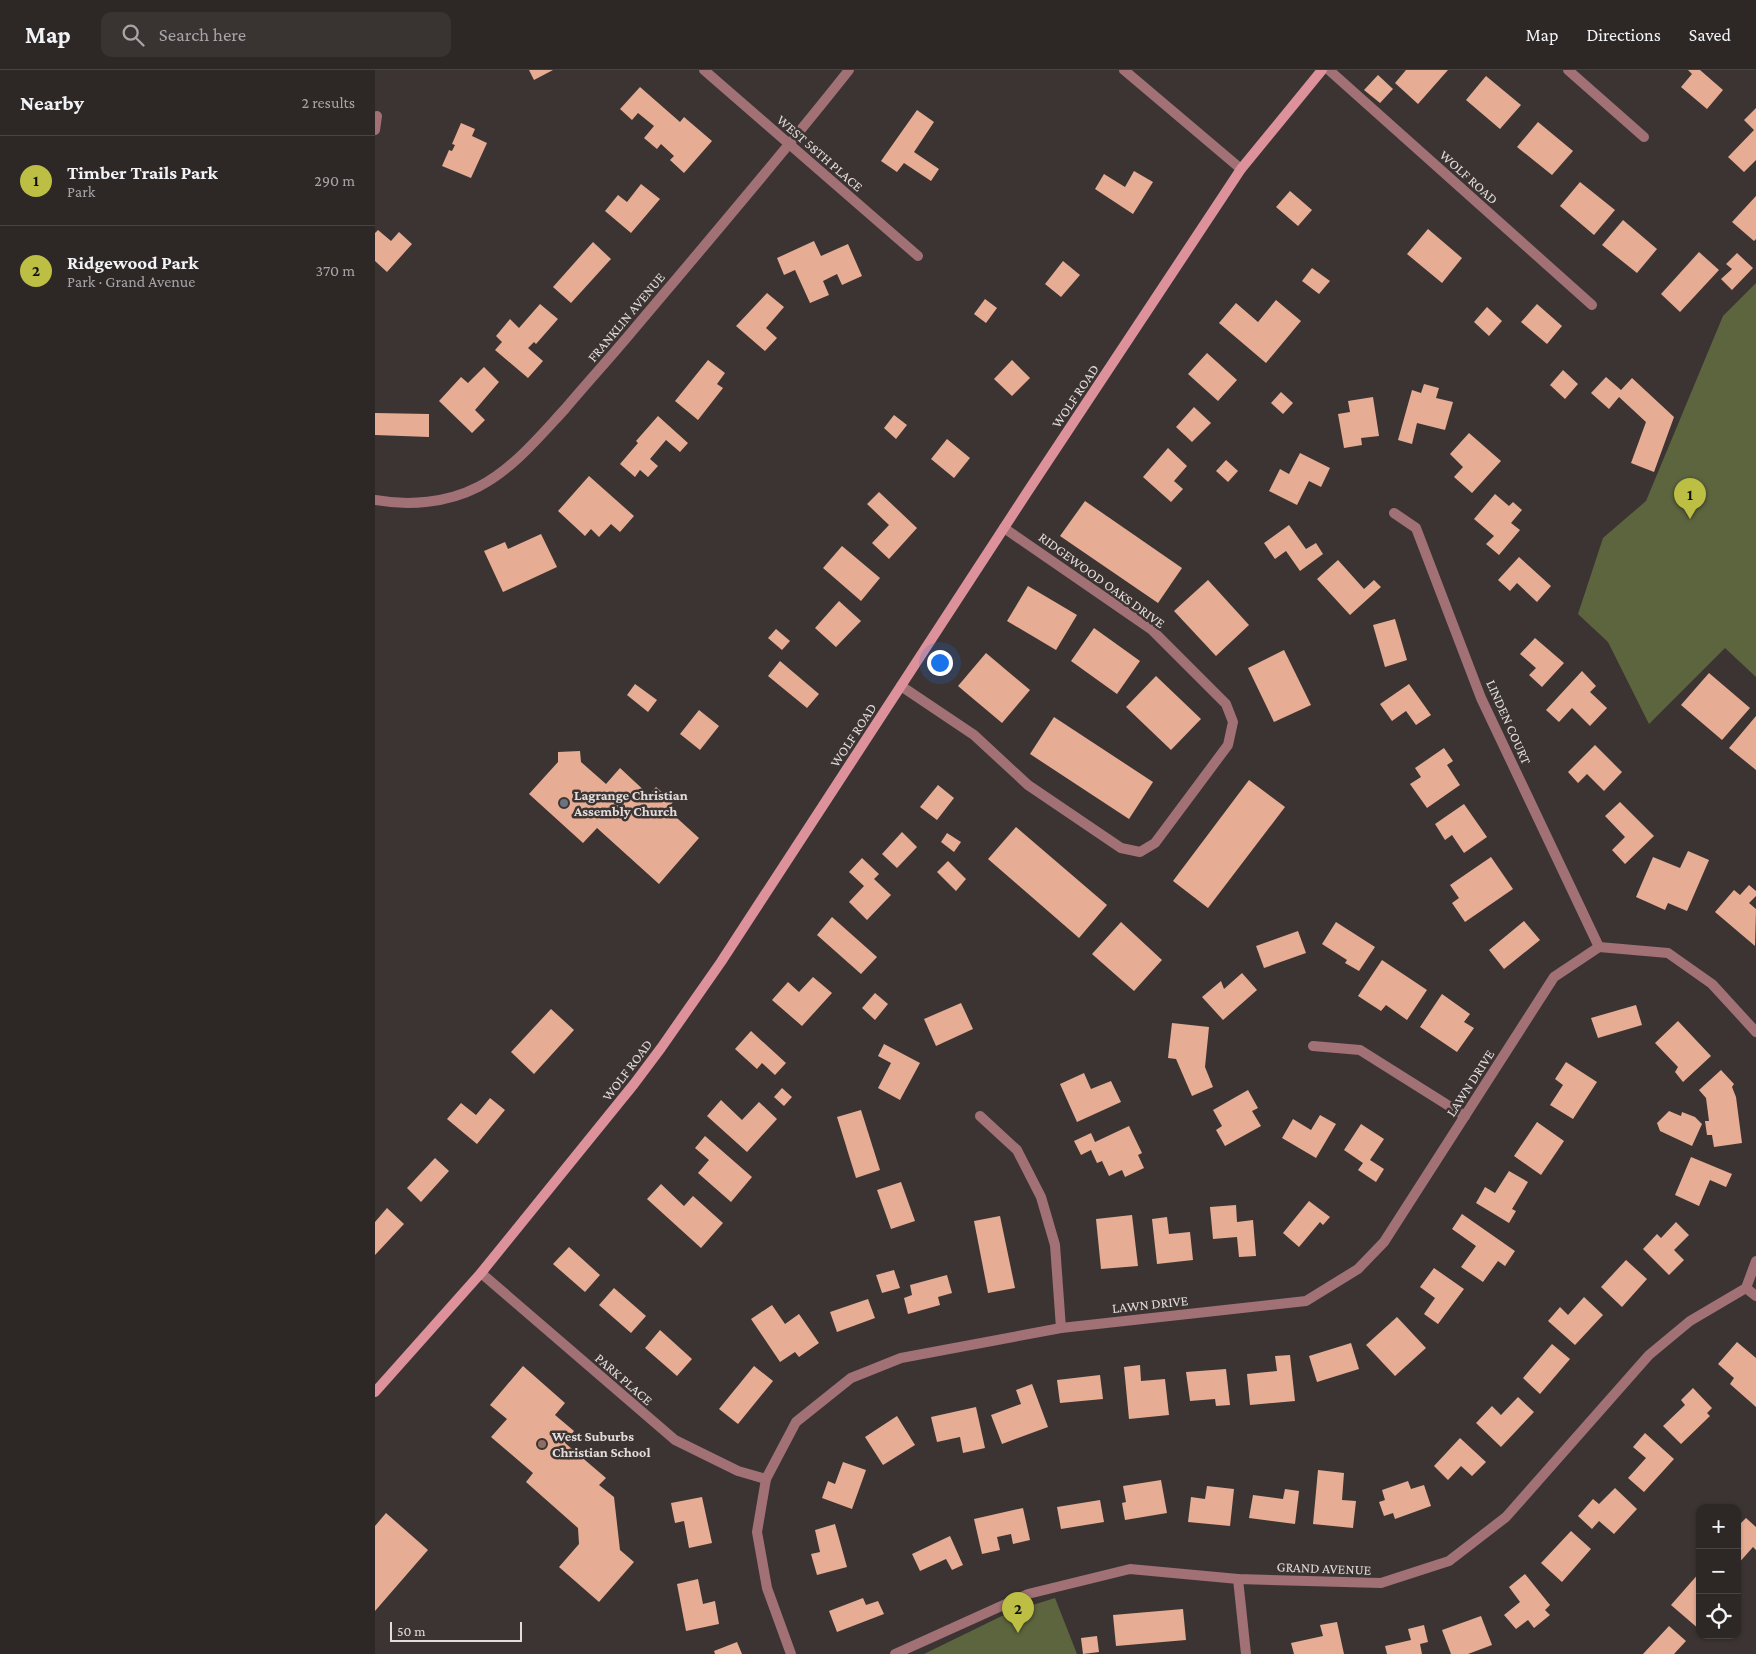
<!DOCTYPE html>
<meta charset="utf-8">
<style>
body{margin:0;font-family:"Crimson Pro",serif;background:#393332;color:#f1f3f6}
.controls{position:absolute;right:15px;bottom:15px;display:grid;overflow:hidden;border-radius:10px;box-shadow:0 1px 4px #0004}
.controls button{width:45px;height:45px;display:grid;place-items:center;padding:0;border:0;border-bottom:1px solid #484443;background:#2d2726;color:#f1f3f6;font:25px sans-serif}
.scale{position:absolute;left:15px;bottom:12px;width:132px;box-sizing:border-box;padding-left:5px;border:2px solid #e2dddc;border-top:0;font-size:14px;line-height:18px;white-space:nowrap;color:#e2dddc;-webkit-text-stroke:4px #3c3432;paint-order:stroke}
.you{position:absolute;left:564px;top:592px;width:18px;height:18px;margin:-12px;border:4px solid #fff;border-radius:50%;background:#1a73e8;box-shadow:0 0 0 8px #1a73e833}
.badge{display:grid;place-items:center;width:32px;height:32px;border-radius:50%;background:#bcbf43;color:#111;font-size:16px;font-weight:700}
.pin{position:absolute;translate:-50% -41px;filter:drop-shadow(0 1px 2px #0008)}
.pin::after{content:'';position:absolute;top:26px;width:18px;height:15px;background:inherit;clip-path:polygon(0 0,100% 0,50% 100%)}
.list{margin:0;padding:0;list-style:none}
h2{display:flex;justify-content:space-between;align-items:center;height:65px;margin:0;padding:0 20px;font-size:21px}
h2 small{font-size:16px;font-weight:400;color:#a7a5a7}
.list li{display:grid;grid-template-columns:32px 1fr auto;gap:15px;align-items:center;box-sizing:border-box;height:90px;padding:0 20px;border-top:1px solid #484443}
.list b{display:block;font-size:19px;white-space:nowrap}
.list p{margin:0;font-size:16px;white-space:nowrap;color:#a7a5a7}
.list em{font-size:16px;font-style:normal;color:#a7a5a7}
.icon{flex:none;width:28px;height:28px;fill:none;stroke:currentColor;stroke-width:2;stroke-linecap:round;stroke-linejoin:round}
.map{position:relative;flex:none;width:1381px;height:1584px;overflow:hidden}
header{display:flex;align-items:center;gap:30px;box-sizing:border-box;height:70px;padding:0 25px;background:#2d2726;border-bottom:1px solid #484443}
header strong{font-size:24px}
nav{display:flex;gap:28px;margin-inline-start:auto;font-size:18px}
.search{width:350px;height:45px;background:#393332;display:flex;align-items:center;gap:12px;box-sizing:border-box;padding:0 18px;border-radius:10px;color:#a7a5a7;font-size:19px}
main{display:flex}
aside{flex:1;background:#2d2726}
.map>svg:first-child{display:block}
</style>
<header>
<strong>Map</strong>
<div class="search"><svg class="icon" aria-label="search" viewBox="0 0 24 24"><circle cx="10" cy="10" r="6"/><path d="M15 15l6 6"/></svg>Search here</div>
<nav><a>Map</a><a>Directions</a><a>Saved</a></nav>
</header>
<main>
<aside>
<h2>Nearby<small>2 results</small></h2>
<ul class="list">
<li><span class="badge">1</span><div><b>Timber Trails Park</b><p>Park</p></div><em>290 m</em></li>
<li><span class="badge">2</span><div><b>Ridgewood Park</b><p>Park · Grand Avenue</p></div><em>370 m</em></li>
</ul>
</aside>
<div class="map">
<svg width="1381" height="1584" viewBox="0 0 1381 1584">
<rect width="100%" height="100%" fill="#3c3432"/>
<g fill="#5d653f">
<polygon points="1381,213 1381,607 1350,578 1274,654 1233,572 1203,544 1228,468 1271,431 1348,246"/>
<polygon points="680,1528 702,1584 549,1584 635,1542"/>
</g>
<g fill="#e7ad94">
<polygon points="154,0 178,0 159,10"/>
<polygon points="1031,0 1073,0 1043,34 1020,13"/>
<polygon points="1313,0 1325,0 1348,20 1332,39 1306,17 1317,4"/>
<polygon points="1003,5 1018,19 1005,33 989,20"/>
<polygon points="1111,6 1146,35 1125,59 1091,30"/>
<polygon points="265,17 305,52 309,47 337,71 309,103 295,90 299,86 286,74 282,79 269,68 279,56 263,43 257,50 245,39"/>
<polygon points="1381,38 1381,90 1369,102 1353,87 1379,60 1369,50"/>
<polygon points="542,40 559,52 539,82 564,99 556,111 529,93 522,102 506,91"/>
<polygon points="1163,52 1198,81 1177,105 1142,77"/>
<polygon points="86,53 100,59 97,66 112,73 96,108 67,96 74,80 77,81 80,75 77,74"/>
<polygon points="759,101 778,112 758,144 720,119 729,104 750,117"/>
<polygon points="1205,112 1240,140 1219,165 1185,136"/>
<polygon points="266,114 285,129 256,163 230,141 243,125 252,132"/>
<polygon points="915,121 937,140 923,156 901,137"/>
<polygon points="1381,126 1381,169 1379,171 1357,152"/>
<polygon points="1248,150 1282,179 1262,203 1227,175"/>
<polygon points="1053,159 1087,188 1067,213 1032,184"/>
<polygon points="3,160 16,171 24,162 37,174 12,202 0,191 0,163"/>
<polygon points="439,171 446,186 473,174 487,206 467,215 462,204 448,211 454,225 435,233 420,200 409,205 402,188"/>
<polygon points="218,172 236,189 196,233 178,217"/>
<polygon points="1324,182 1344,200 1305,242 1286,224"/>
<polygon points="1362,183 1378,198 1357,220 1346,209 1357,199 1351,194"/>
<polygon points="688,191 705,205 686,227 670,214"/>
<polygon points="937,198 955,211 944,224 927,211"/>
<polygon points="392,223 409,237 391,258 402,268 390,281 361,256"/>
<polygon points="610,229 622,238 611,253 599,244"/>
<polygon points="901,230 926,251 891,293 844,253 861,233 883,252"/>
<polygon points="165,234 183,249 161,274 159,272 153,278 168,291 153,308 120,280 127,272 121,266 135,249 144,258"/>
<polygon points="1162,234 1187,256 1172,274 1146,252"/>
<polygon points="1112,237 1127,251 1114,266 1099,252"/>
<polygon points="832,283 862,310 843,331 813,304"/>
<polygon points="333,290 350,303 342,314 348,318 323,350 300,331"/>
<polygon points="637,290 655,308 637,326 619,309"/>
<polygon points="109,297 124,312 100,340 110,350 97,363 64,331 86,307 93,313"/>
<polygon points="1188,300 1203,314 1190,329 1175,315"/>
<polygon points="1231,307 1246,320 1257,308 1299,347 1279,402 1256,393 1271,352 1244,327 1234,339 1216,323"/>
<polygon points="1049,314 1064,318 1061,328 1078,332 1070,360 1042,353 1037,374 1023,370 1037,320 1046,323"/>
<polygon points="906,322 918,333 908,344 896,333"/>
<polygon points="998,327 1004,366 986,368 987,375 969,378 963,344 975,342 973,331"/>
<polygon points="819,337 836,353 817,372 801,357"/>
<polygon points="0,343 54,344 54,367 0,365"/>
<polygon points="519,345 532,355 521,369 509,358"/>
<polygon points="283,346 313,373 305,382 291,370 275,389 283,396 273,407 265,400 260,407 245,394 263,373 261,371"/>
<polygon points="1094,363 1126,391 1097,423 1079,407 1088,397 1075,384"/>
<polygon points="572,369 595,388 579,408 556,389"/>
<polygon points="793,378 812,396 799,411 808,419 796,432 768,407"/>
<polygon points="925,383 955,398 946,417 934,411 922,435 894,421 905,399 914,404"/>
<polygon points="851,390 863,401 853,412 841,401"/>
<polygon points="214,406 259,446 245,462 236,454 224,467 216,459 210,466 183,441"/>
<polygon points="504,422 542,458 514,489 497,473 514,455 492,434"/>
<polygon points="1120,424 1134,436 1138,432 1147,440 1136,453 1145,460 1124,485 1111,474 1119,466 1099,449"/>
<polygon points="710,431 807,498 783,533 685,466"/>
<polygon points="914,455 931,479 941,473 948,484 925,501 911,481 900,489 889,473"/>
<polygon points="166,464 182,497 128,522 109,481 130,472 133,479"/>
<polygon points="467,476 505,508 486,531 448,498"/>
<polygon points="1144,487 1176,516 1162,532 1142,513 1135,521 1123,510"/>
<polygon points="963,490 989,519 999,510 1006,517 975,545 942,509"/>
<polygon points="833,510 874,555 841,586 799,541"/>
<polygon points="653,516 702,545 681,580 632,551"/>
<polygon points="464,531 486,551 461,577 440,558"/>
<polygon points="1020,549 1032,590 1010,597 998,555"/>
<polygon points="719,558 765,591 742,624 696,591"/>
<polygon points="401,559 415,571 407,580 393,568"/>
<polygon points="1160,568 1189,593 1167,617 1154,605 1161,598 1145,584"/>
<polygon points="909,580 936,635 899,652 873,598"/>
<polygon points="611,583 655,620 627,653 583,616"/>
<polygon points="405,591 444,624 432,638 393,606"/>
<polygon points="1207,601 1221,616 1215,622 1232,638 1215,656 1197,638 1184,652 1171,640"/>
<polygon points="1334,603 1375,638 1347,670 1306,635"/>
<polygon points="781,606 826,649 796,680 751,637"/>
<polygon points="260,614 282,630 273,642 252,625"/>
<polygon points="1034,614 1056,645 1041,655 1031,641 1017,651 1005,634"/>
<polygon points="324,640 344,656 325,680 305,664"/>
<polygon points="1381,646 1381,700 1354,678"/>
<polygon points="679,647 778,712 754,749 655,684"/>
<polygon points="1220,675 1247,702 1229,721 1212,704 1203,713 1193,702"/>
<polygon points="1069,678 1078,691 1072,695 1085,715 1052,738 1035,714 1046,707 1040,698"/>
<polygon points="205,681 206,692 231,714 245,698 274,725 281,717 298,732 292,739 324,768 284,814 222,758 208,773 154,724 183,692 183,682"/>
<polygon points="874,710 910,737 833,838 798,811"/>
<polygon points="563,715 579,728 562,750 545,737"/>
<polygon points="1245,732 1279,766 1250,794 1237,780 1250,767 1230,746"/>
<polygon points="1089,734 1112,767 1089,783 1077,765 1070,770 1060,754"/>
<polygon points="641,757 732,835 704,868 613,789"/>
<polygon points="527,762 542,777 522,798 507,784"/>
<polygon points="572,763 586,772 579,782 566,772"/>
<polygon points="1313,781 1334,790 1312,841 1293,833 1290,840 1261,827 1278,787 1305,798"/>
<polygon points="1116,787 1138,819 1090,852 1077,833 1084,828 1075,815"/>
<polygon points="487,788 504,804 499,809 516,825 492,850 474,832 489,816 474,802"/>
<polygon points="573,791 591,809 581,821 562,802"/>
<polygon points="1374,815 1381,821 1381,826 1374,833 1381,839 1380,876 1340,842 1359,820 1365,825"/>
<polygon points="457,847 502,887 486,904 442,865"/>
<polygon points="1149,851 1165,870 1129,899 1114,880"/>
<polygon points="746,852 787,890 759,921 717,884"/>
<polygon points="961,852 1000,877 984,901 970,893 972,890 947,874"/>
<polygon points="923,861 931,883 889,898 881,876"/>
<polygon points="1007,890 1052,920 1032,950 1011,935 1006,941 983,926"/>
<polygon points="867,903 882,920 848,950 827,927 846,911 849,919"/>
<polygon points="438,907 457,923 427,956 397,930 413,912 424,922"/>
<polygon points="500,923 513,934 500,950 487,938"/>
<polygon points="1067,924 1095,944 1089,952 1099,958 1082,982 1045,957"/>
<polygon points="586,933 598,959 561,976 549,949"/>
<polygon points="1261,935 1267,955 1223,968 1216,948"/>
<polygon points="176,939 199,960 159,1004 136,982"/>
<polygon points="1303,951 1336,986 1308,1012 1300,1002 1303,997 1280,973"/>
<polygon points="797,953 834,957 830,997 838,1017 817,1026 801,989 793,988"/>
<polygon points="376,961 411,993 400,1005 387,993 382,999 360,979"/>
<polygon points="509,974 545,993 525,1030 503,1018 516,993 503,986"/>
<polygon points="1191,992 1222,1012 1198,1049 1175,1035 1188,1015 1180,1009"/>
<polygon points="1346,1000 1359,1014 1357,1017 1361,1027 1367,1073 1339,1077 1337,1065 1332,1065 1330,1051 1334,1051 1331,1028 1324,1020"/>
<polygon points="709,1003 716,1019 736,1011 746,1032 702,1052 685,1014"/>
<polygon points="407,1018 417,1027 409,1036 399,1027"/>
<polygon points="873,1020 883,1038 877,1041 886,1056 850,1076 841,1060 847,1056 838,1040"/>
<polygon points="115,1028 130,1040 102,1074 72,1049 86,1033 101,1045"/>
<polygon points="346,1030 367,1050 384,1032 402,1049 372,1082 332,1046"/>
<polygon points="486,1040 505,1100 481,1108 462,1047"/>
<polygon points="1294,1041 1306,1046 1307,1042 1320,1047 1327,1054 1317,1076 1285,1061 1282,1053"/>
<polygon points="945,1045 961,1054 941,1088 907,1068 918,1049 936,1060"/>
<polygon points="1162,1052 1189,1071 1166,1105 1139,1086"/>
<polygon points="986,1054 1009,1069 995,1090 1009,1099 1001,1112 983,1100 988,1093 969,1080"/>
<polygon points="754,1056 767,1083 763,1085 769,1098 750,1107 747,1100 734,1106 727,1091 722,1093 716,1080 706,1085 699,1071 716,1063 720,1072"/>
<polygon points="330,1066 377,1107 356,1132 323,1103 334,1090 320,1078"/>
<polygon points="1316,1087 1357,1104 1351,1117 1335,1110 1324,1136 1300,1125"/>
<polygon points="60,1088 74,1101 46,1132 32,1118"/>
<polygon points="1134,1101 1153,1112 1137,1139 1141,1141 1134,1153 1101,1133 1110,1117 1120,1123"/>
<polygon points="526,1112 540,1151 516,1159 502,1120"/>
<polygon points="286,1114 309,1136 318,1126 348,1153 326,1178 272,1129"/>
<polygon points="934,1131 955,1147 948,1155 945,1152 924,1177 908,1163"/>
<polygon points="861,1135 862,1152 878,1150 881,1186 864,1187 862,1167 838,1169 835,1137"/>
<polygon points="12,1138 29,1154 0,1185 0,1152"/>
<polygon points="1087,1144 1140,1181 1130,1196 1123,1191 1108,1212 1086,1197 1101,1176 1077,1159"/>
<polygon points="757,1145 763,1196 726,1199 721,1149"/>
<polygon points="625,1146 640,1218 613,1223 599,1151"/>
<polygon points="792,1147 794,1164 815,1162 818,1190 782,1194 777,1149"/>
<polygon points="1301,1152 1314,1165 1299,1180 1309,1190 1294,1205 1268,1179 1282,1164 1286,1168"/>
<polygon points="194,1177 225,1205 210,1222 178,1194"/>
<polygon points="1251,1190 1272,1209 1247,1237 1226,1217"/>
<polygon points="1059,1198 1089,1219 1063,1254 1049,1244 1060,1228 1045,1217"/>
<polygon points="519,1200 525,1218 507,1223 501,1205"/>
<polygon points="572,1205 577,1223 563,1227 565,1235 533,1244 529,1228 537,1225 535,1215"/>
<polygon points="239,1218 271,1246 256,1263 224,1235"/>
<polygon points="1209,1227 1228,1245 1200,1275 1173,1251 1185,1237 1193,1245"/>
<polygon points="493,1229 500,1248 462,1262 455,1242"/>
<polygon points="397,1235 410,1254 424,1244 444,1273 424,1287 420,1282 405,1292 376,1249"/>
<polygon points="1022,1247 1051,1278 1020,1306 991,1275"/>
<polygon points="285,1260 317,1289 302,1306 270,1278"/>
<polygon points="1362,1272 1381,1288 1381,1337 1355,1314 1359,1308 1343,1294"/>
<polygon points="976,1273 984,1299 942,1312 934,1286"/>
<polygon points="1177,1274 1195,1289 1165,1324 1148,1308"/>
<polygon points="915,1285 920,1331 875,1335 872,1304 902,1301 900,1286"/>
<polygon points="765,1295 766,1311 790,1309 794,1345 754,1349 749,1297"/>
<polygon points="148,1296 190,1333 180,1345 199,1361 190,1373 231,1408 224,1415 239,1427 245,1480 259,1492 224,1532 184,1497 204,1474 203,1458 151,1412 158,1403 116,1367 132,1349 115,1335"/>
<polygon points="379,1296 398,1311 363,1354 344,1339"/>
<polygon points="851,1299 855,1335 841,1336 840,1329 815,1331 811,1302"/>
<polygon points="725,1305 728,1329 685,1333 682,1310"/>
<polygon points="657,1314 673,1357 627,1374 616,1345 646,1334 641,1320"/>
<polygon points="1318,1318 1337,1338 1332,1343 1335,1346 1306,1374 1288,1356 1310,1335 1306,1330"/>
<polygon points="1143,1327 1159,1342 1126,1377 1101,1353 1117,1336 1126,1345"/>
<polygon points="601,1337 610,1378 588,1383 585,1367 562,1372 556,1347"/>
<polygon points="522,1346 540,1375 508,1395 490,1367"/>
<polygon points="1270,1363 1299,1389 1269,1422 1253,1408 1271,1388 1258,1377"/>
<polygon points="1085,1368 1111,1392 1097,1406 1086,1396 1073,1410 1059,1396"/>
<polygon points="468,1392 491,1400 477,1439 447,1428 453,1411 460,1414"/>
<polygon points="943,1400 969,1403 967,1430 981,1431 978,1458 938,1454"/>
<polygon points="786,1410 792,1443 750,1450 747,1433 751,1432 748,1416"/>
<polygon points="1033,1411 1036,1419 1049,1415 1056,1436 1020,1449 1018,1443 1009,1446 1004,1432 1010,1430 1007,1420"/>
<polygon points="832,1416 859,1419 855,1456 813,1452 816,1427 830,1429"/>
<polygon points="1240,1418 1262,1439 1239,1464 1224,1451 1217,1459 1203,1446 1218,1429 1224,1434"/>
<polygon points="910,1419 924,1421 920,1454 874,1448 878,1425 908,1429"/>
<polygon points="327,1427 337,1473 314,1478 309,1451 300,1453 296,1433"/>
<polygon points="725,1430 729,1452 686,1459 682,1437"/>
<polygon points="648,1438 655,1470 638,1474 636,1464 622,1467 625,1480 607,1484 599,1449"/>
<polygon points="11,1443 53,1480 0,1541 0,1456"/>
<polygon points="1371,1448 1381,1457 1381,1480 1378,1477 1362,1495 1362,1457"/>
<polygon points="460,1454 472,1497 442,1505 436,1484 445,1482 440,1460"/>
<polygon points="1196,1461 1216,1479 1187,1512 1166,1493"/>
<polygon points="575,1466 588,1495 577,1500 571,1489 545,1501 537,1484"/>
<polygon points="1325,1502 1325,1560 1296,1535"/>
<polygon points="1150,1504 1175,1535 1170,1540 1175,1545 1159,1558 1153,1550 1141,1559 1129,1545 1145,1532 1134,1517"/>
<polygon points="323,1509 328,1534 340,1531 344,1554 311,1561 302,1514"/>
<polygon points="488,1528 491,1535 503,1531 509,1544 462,1562 454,1541"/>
<polygon points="808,1539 811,1570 741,1576 738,1545"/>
<polygon points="1106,1546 1117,1575 1093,1584 1076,1584 1067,1560"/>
<polygon points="962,1552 969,1584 919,1584 916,1573 948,1566 945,1555"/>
<polygon points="1049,1555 1053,1572 1045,1574 1047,1584 1012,1584 1010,1576 1036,1570 1033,1559"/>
<polygon points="1294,1556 1311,1571 1299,1584 1268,1584"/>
<polygon points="722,1566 724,1582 708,1584 706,1568"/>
<polygon points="362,1572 367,1584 340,1584 339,1581"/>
</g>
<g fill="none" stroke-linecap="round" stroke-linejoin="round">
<g stroke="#a17176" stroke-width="10">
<polyline points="329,0 543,186"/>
<polyline points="749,0 866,99"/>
<polyline points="954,0 1217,235"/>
<polyline points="1193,0 1269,67"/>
<polyline points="0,60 2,46"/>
<path d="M0 430C34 436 72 433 103 417 138 399 164 367 190 339 211 314 233 290 254 265 328 177 403 90 474 0"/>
<polyline points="1019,443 1041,458 1106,628 1224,877"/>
<polyline points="526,616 599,665 653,715 746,778 765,782 780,773 853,675 858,652 851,634 777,560 629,458"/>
<polyline points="1224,877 1293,883 1337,914 1381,962"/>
<polyline points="938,976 985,980 1090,1046"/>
<polyline points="605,1046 642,1080 666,1127 680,1175 686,1258"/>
<polyline points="106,1203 300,1370 363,1401 391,1409"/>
<polyline points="1371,1218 1381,1226"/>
<polyline points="863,1509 871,1584"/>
<polyline points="416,1584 392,1518 382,1462 391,1409 421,1352 476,1308 526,1288 686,1258 931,1231 983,1199 1009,1172 1179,907 1224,877"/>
<polyline points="520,1584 653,1524 755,1499 863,1509 1006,1513 1074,1491 1131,1447 1274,1285 1315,1251 1371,1218 1381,1191"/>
</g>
<polyline stroke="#dd919a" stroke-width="10" points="0,1322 106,1203 259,1014 286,978 346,892 653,421 866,99 947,0"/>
</g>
<circle fill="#6b7280" stroke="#3c3432" stroke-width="2" cx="189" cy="733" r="5"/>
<circle fill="#8d6e63" stroke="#3c3432" stroke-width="2" cx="167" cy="1374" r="5"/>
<g text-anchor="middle" stroke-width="5" stroke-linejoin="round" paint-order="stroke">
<g font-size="14" fill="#e2dddc" stroke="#3c3432">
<text transform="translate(445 83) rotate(41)" y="5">WEST 58TH PLACE</text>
<text transform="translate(1094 107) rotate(42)" y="5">WOLF ROAD</text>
<text transform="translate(251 247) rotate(-50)" y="5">FRANKLIN AVENUE</text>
<text transform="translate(700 326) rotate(-56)" y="5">WOLF ROAD</text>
<text transform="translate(727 510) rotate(36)" y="5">RIDGEWOOD OAKS DRIVE</text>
<text transform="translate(1134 652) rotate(66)" y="5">LINDEN COURT</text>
<text transform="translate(478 665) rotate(-57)" y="5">WOLF ROAD</text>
<text transform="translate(252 1000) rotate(-53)" y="5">WOLF ROAD</text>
<text transform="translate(1095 1013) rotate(-57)" y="5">LAWN DRIVE</text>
<text transform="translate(775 1234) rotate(-6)" y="5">LAWN DRIVE</text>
<text transform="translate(249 1309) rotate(41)" y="5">PARK PLACE</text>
<text transform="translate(949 1498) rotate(2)" y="5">GRAND AVENUE</text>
</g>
<g font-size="14" font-weight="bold" fill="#e2dddc" stroke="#3c3432" text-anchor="start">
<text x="199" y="730">Lagrange Christian<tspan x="199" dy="16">Assembly Church</tspan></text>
<text x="177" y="1371">West Suburbs<tspan x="177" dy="16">Christian School</tspan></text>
</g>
</g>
</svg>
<div class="controls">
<button>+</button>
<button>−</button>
<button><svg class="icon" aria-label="locate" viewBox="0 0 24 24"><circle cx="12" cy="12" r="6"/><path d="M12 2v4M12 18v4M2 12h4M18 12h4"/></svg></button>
</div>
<div class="scale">50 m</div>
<div class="you"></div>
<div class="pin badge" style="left:1315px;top:449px">1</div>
<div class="pin badge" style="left:643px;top:1563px">2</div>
</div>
</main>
